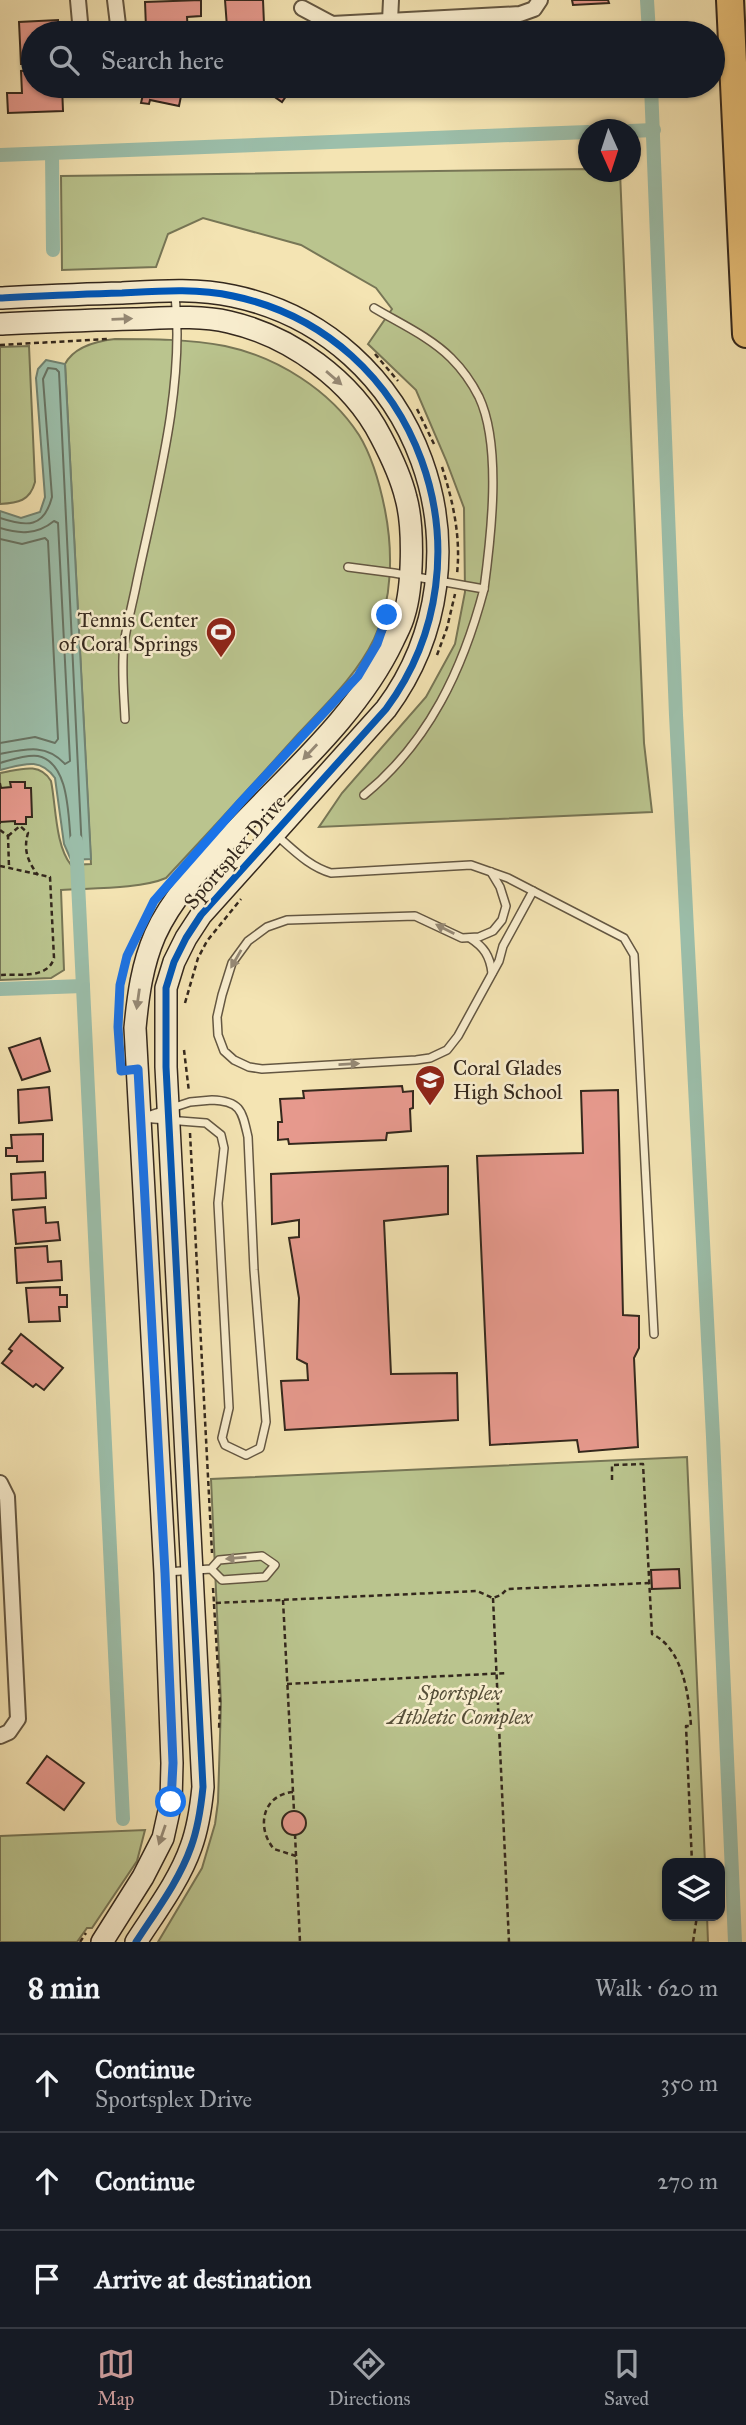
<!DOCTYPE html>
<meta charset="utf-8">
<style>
body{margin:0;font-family:"IM FELL Great Primer",serif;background:#20242c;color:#f1f3f6}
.controls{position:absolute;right:21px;bottom:21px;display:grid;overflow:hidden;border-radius:14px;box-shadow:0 2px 5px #0004}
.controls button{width:63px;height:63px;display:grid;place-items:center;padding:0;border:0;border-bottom:2px solid #363941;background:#171b24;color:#f1f3f6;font:35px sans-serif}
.compass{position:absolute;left:578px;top:119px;width:63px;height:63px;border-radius:50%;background:#171b24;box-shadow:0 2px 5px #0004;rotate:177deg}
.stop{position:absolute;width:21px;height:21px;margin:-16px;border:5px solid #1a73e8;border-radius:50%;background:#fff}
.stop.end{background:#1a73e8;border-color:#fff;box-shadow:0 2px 7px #0008}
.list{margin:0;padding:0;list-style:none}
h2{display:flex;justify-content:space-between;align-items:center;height:91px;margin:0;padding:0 28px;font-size:30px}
h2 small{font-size:23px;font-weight:400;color:#9ea1a6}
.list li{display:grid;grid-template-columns:46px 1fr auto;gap:21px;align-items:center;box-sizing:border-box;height:98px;padding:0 28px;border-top:2px solid #363941}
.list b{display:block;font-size:26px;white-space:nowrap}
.list p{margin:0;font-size:23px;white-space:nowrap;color:#9ea1a6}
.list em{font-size:23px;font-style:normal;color:#9ea1a6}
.icon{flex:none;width:38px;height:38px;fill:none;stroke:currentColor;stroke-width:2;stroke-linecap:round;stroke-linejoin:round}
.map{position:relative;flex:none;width:746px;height:1942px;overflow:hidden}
.search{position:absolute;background:#171b24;box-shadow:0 2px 5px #0004;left:21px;right:21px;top:21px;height:77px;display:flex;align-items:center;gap:18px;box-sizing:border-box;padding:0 24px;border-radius:38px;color:#9ea1a6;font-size:26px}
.sheet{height:385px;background:#171b24}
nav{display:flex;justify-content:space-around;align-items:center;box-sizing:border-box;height:98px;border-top:2px solid #363941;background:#171b24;font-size:19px;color:#9ea1a6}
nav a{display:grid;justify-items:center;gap:4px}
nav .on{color:#c59692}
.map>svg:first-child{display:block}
</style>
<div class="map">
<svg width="746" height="1942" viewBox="0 0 746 1942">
<rect width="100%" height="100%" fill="#f4e4b3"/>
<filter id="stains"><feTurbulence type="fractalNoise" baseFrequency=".00286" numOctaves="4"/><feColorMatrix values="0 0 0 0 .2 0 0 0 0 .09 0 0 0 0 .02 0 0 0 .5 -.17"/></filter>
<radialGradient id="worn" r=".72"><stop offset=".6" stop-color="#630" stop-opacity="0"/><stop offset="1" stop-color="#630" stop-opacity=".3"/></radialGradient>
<g fill="#bac48e" stroke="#777656" stroke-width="2">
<polygon points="588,169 588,172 620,172 644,743 652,812 319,827 342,793 426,697 455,644 465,592 464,508 446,460 416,390 368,344 392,309 376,288 301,245 203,218 168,234 156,267 62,270 61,176"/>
<path d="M115 339C151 339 189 339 225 346 277 357 330 390 359 435 372 456 380 485 385 510 393 551 393 600 374 639 357 675 325 705 298 734 255 782 211 830 166 878 141 889 90 888 61 890L64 970 51 978 0 980V773C19 770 39 761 51 781 56 805 55 845 71 865L91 864 65 364C74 347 97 341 115 339Z"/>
<path d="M29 346 35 482C30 501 18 503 0 504V347Z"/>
<polygon points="687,1457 705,1863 667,1863 667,1916 707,1916 708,1942 158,1942 202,1868 215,1824 218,1802 221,1703 211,1479"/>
<polygon points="145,1830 137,1861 92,1928 87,1928 77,1942 0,1942 0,1836"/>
</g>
<path fill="#9cbfab" stroke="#728372" stroke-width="2" d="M46 360 65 364 91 859 71 860 64 844 55 778C39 756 22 765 0 770V511L21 518 40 512 45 497 36 378 38 369Z"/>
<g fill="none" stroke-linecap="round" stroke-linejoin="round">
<g stroke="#687464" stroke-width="2">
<path d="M0 518C27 527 44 528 52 497L43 379 48 368 56 369 59 372 82 852H75L71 843C68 817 70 763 38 756 27 754 11 760 0 763"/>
<path d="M0 528C19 534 37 535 54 521L58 523 70 761 65 764C46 743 25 749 0 754"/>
<polyline points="0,539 22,544 45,538 48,541 58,739 55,743 35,737 0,743"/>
</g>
<g stroke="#9cbfab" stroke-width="14">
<polyline points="647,0 649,33"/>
<polyline points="651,86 676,715 713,1437 735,1942"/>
<polyline points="630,131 654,130"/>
<polyline points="52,153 53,250"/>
<polyline points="0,155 588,132"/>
<polyline points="76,841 123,1819"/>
<polyline points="0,989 83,986"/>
</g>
</g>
<g fill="#e6998d" stroke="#34281d" stroke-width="2">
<polygon points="201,0 201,16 187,17 188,33 143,33 142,28 146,28 145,2"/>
<polygon points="225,0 263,0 264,24 227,27"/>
<polygon points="572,0 608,0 609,3 573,5"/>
<polygon points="58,20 58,33 33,33 33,64 21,64 19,22"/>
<polygon points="33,70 33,86 62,86 63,111 8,113 7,93 22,93 21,71"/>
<polygon points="145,86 183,86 179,106 150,100 149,104 141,103"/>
<polygon points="259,86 293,86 282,102"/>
<polygon points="312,86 345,86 345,88 312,91"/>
<polygon points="10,782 25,782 25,788 31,788 32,817 26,817 26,824 15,824 15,821 0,822 0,824 0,783 1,788 11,787"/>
<polygon points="40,1038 50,1071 22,1080 9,1048"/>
<polygon points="402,1086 403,1092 413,1091 413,1108 410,1109 411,1131 387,1133 386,1140 289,1144 288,1139 278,1140 278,1122 282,1122 280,1099 304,1098 303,1091"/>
<polygon points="49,1087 52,1120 19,1123 18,1090"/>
<polygon points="618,1090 623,1315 639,1316 639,1348 634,1358 638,1447 579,1452 577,1440 490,1445 477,1156 583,1153 581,1091"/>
<polygon points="43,1134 43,1161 17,1162 17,1156 6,1156 6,1148 12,1148 11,1135"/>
<polygon points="448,1166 448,1214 384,1221 391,1374 457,1373 458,1420 285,1430 281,1381 308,1380 307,1364 297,1359 299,1298 289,1238 299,1237 299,1220 272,1224 271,1174"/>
<polygon points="45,1172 46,1198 12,1200 11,1174"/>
<polygon points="45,1207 46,1223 58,1222 60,1240 16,1244 13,1210"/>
<polygon points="47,1246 48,1262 61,1261 62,1280 17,1283 15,1248"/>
<polygon points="60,1287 60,1295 67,1295 67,1307 59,1307 60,1321 29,1322 26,1288"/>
<polygon points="21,1334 63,1368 44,1390 36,1384 33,1387 2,1363 12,1351 9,1349"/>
<polygon points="679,1569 680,1588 652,1589 651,1570"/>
<polygon points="47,1756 84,1783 64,1810 27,1783"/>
<circle cx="294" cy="1823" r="12"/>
</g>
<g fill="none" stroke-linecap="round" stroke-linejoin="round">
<g stroke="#645742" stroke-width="10">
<g id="lane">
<path d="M374 308C399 323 430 337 451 358 462 369 472 383 479 397 502 446 491 537 484 589"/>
<path d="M348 567 394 573 484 589C463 669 429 742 364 795"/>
<path d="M125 719C124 695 121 669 124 644 127 623 133 602 137 581 156 491 185 387 175 295"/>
<path d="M276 835C294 850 308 866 331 873L471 865 508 878 624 938 634 955 654 1334"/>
<polyline points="491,872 500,887 506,906 502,920 493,931 479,937 462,938 415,916 287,920 267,927 248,941 232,963 222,995 217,1017 218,1035 224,1051 234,1060 249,1067 262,1069 416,1060 430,1058 447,1050 458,1036 499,961 503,946 533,891"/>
<path d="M470 938C484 947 490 956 492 973"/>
<path d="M212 1100C241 1101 242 1111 248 1137L254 1270 266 1422 260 1448 246 1455 225 1445 222 1438 229 1408 218 1203 224 1148 221 1135 206 1123 141 1118 190 1102Z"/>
<polyline points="166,1572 211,1569 219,1560 262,1556 275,1565 265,1577 222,1580 211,1569"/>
</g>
</g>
<g stroke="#645742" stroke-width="18">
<g id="street">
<polyline points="78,0 81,33"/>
<polyline points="115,0 119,33"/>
<polyline points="302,8 332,24 520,14 534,9 540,0"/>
<polyline points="390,21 391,0"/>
<polyline points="0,1483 7,1497 18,1719 9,1732 0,1736"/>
</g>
</g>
<g stroke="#34281d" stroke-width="24">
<g id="secondary">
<path d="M0 298C41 296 81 294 122 293 159 291 197 288 233 296 420 335 498 558 386 709L201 915 186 938 174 962 166 988V1067L203 1787C201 1807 198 1828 191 1847 179 1881 156 1911 136 1942"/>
<path d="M0 324C45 322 89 320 134 319 165 318 199 315 229 322 290 336 352 380 381 437 391 456 401 477 406 498 414 527 413 587 404 615 402 624 397 632 393 641 359 713 291 772 237 829 207 861 173 895 155 935 142 965 138 996 135 1028L165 1573 172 1763 171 1802 163 1838 143 1877 102 1942"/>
</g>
</g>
<g stroke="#34281d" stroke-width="30">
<polyline id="highway" points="730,0 746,334"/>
</g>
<g stroke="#34281d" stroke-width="2.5" stroke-dasharray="5 3.5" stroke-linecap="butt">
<polyline points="0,345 108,339"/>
<polyline points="375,354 398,381"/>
<polyline points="417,409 434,444"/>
<path d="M442 467C453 501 461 537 457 574"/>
<polyline points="437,655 447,628 455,594"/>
<polyline points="0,830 8,836 9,867"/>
<path d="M8 836 20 826 28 833C23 850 28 862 38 875"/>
<path d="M0 866 50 877 54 958C48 979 19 974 0 975"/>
<polyline points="119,1002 120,985 128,954"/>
<polyline points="185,1003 198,958 207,941 241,899"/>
<polyline points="184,1050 189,1092"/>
<polyline points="190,1133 212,1553"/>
<path d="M612 1480V1465L643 1464 652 1634C683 1648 689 1696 691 1726H686L692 1863"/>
<polyline points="213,1588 214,1603 477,1591 493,1598 501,1595 507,1589 649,1583"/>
<polyline points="493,1598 509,1942"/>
<polyline points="283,1600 294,1811"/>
<polyline points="214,1604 220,1702 219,1730"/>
<polyline points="287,1684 507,1673"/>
<path d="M293 1792C262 1795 256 1828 274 1849L296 1856"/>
<polyline points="295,1834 300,1942"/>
<polyline points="80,1942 86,1933"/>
<polyline points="693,1942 697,1916"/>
</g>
<use href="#lane" stroke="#f8edce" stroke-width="7"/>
<use href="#street" stroke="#f8edce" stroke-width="14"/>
<use href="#secondary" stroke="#f8edce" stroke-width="21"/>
<use href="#highway" stroke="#eac27a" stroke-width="26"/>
<g stroke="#f8edce" stroke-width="11">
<path id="cycleway" d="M0 298C41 296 81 294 122 293 159 291 197 288 233 296 420 335 498 558 386 709L201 915 186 938 174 962 166 988V1067L203 1787C201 1807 198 1828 191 1847 179 1881 156 1911 136 1942"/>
</g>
<use href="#cycleway" stroke="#0057b8" stroke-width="7"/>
</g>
<defs><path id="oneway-solid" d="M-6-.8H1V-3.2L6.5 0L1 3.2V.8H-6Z" transform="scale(1.75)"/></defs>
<g fill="#968a76">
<use href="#oneway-solid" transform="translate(122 319) rotate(-2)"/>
<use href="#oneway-solid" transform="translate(334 378) rotate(41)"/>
<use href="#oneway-solid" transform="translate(310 752) rotate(133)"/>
<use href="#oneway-solid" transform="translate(445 929) rotate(-153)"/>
<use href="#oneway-solid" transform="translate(236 959) rotate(120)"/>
<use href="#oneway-solid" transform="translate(138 999) rotate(98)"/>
<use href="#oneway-solid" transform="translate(349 1064) rotate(-3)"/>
<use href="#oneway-solid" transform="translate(236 1558) rotate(175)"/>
<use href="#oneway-solid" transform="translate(162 1835) rotate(109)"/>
</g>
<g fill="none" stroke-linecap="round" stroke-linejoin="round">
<polyline stroke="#1a73e8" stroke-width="9" points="171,1802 173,1763 165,1573 138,1069 121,1071 118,1027 120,985 127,956 154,901 241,802 358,676 377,644 387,615"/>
</g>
<defs>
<g id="stadium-pin" transform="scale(1.575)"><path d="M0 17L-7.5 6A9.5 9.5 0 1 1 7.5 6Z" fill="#8f2418" stroke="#f8edce"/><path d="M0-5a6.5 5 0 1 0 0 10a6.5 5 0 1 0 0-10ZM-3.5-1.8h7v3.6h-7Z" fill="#fff"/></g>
<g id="school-pin" transform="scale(1.575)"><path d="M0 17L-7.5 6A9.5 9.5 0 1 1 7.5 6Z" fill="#8f2418" stroke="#f8edce"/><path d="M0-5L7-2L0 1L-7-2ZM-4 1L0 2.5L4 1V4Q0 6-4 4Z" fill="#fff"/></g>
</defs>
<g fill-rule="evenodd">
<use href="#stadium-pin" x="221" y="632"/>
<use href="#school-pin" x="430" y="1080"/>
</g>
<g text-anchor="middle" stroke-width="5" stroke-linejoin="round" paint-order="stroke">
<g font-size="21" fill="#34281d" stroke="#f8edce" text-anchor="end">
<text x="198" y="627">Tennis Center<tspan x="198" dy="24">of Coral Springs</tspan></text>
<text x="453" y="1075" text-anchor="start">Coral Glades<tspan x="453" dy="24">High School</tspan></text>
</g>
<g font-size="21" fill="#34281d" stroke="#f8edce">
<text transform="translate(235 852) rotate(-49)" y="7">Sportsplex Drive</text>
</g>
<g font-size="21" font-style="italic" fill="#564f39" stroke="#f8edce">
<text x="460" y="1700">Sportsplex<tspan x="460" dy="24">Athletic Complex</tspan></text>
</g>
</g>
<rect width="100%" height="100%" filter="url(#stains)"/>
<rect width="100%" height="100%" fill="url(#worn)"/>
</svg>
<div class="controls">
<button><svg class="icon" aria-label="layers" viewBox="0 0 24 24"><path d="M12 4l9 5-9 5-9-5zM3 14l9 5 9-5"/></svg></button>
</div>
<svg class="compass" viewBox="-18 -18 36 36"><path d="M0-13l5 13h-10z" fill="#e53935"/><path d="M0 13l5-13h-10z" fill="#9ea1a6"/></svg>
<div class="stop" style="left:171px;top:1802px"></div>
<div class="stop end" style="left:387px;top:615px"></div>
<div class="search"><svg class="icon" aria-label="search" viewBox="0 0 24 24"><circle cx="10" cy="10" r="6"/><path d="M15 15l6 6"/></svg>Search here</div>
</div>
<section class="sheet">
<h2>8 min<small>Walk · 620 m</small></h2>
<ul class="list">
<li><svg class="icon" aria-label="ahead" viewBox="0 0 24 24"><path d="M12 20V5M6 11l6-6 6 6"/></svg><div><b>Continue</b><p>Sportsplex Drive</p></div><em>350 m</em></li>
<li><svg class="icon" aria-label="ahead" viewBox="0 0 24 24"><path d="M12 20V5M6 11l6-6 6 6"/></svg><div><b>Continue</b></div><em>270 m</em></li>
<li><svg class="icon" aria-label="arrive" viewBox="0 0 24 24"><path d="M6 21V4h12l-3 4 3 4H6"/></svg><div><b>Arrive at destination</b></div></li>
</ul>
</section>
<nav>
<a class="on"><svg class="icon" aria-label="map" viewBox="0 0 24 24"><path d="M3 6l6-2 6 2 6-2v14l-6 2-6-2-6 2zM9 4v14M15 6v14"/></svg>Map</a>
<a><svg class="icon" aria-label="directions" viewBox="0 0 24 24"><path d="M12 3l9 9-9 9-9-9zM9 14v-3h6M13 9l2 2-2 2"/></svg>Directions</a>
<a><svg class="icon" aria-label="saved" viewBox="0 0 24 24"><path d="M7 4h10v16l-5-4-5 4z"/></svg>Saved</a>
</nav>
